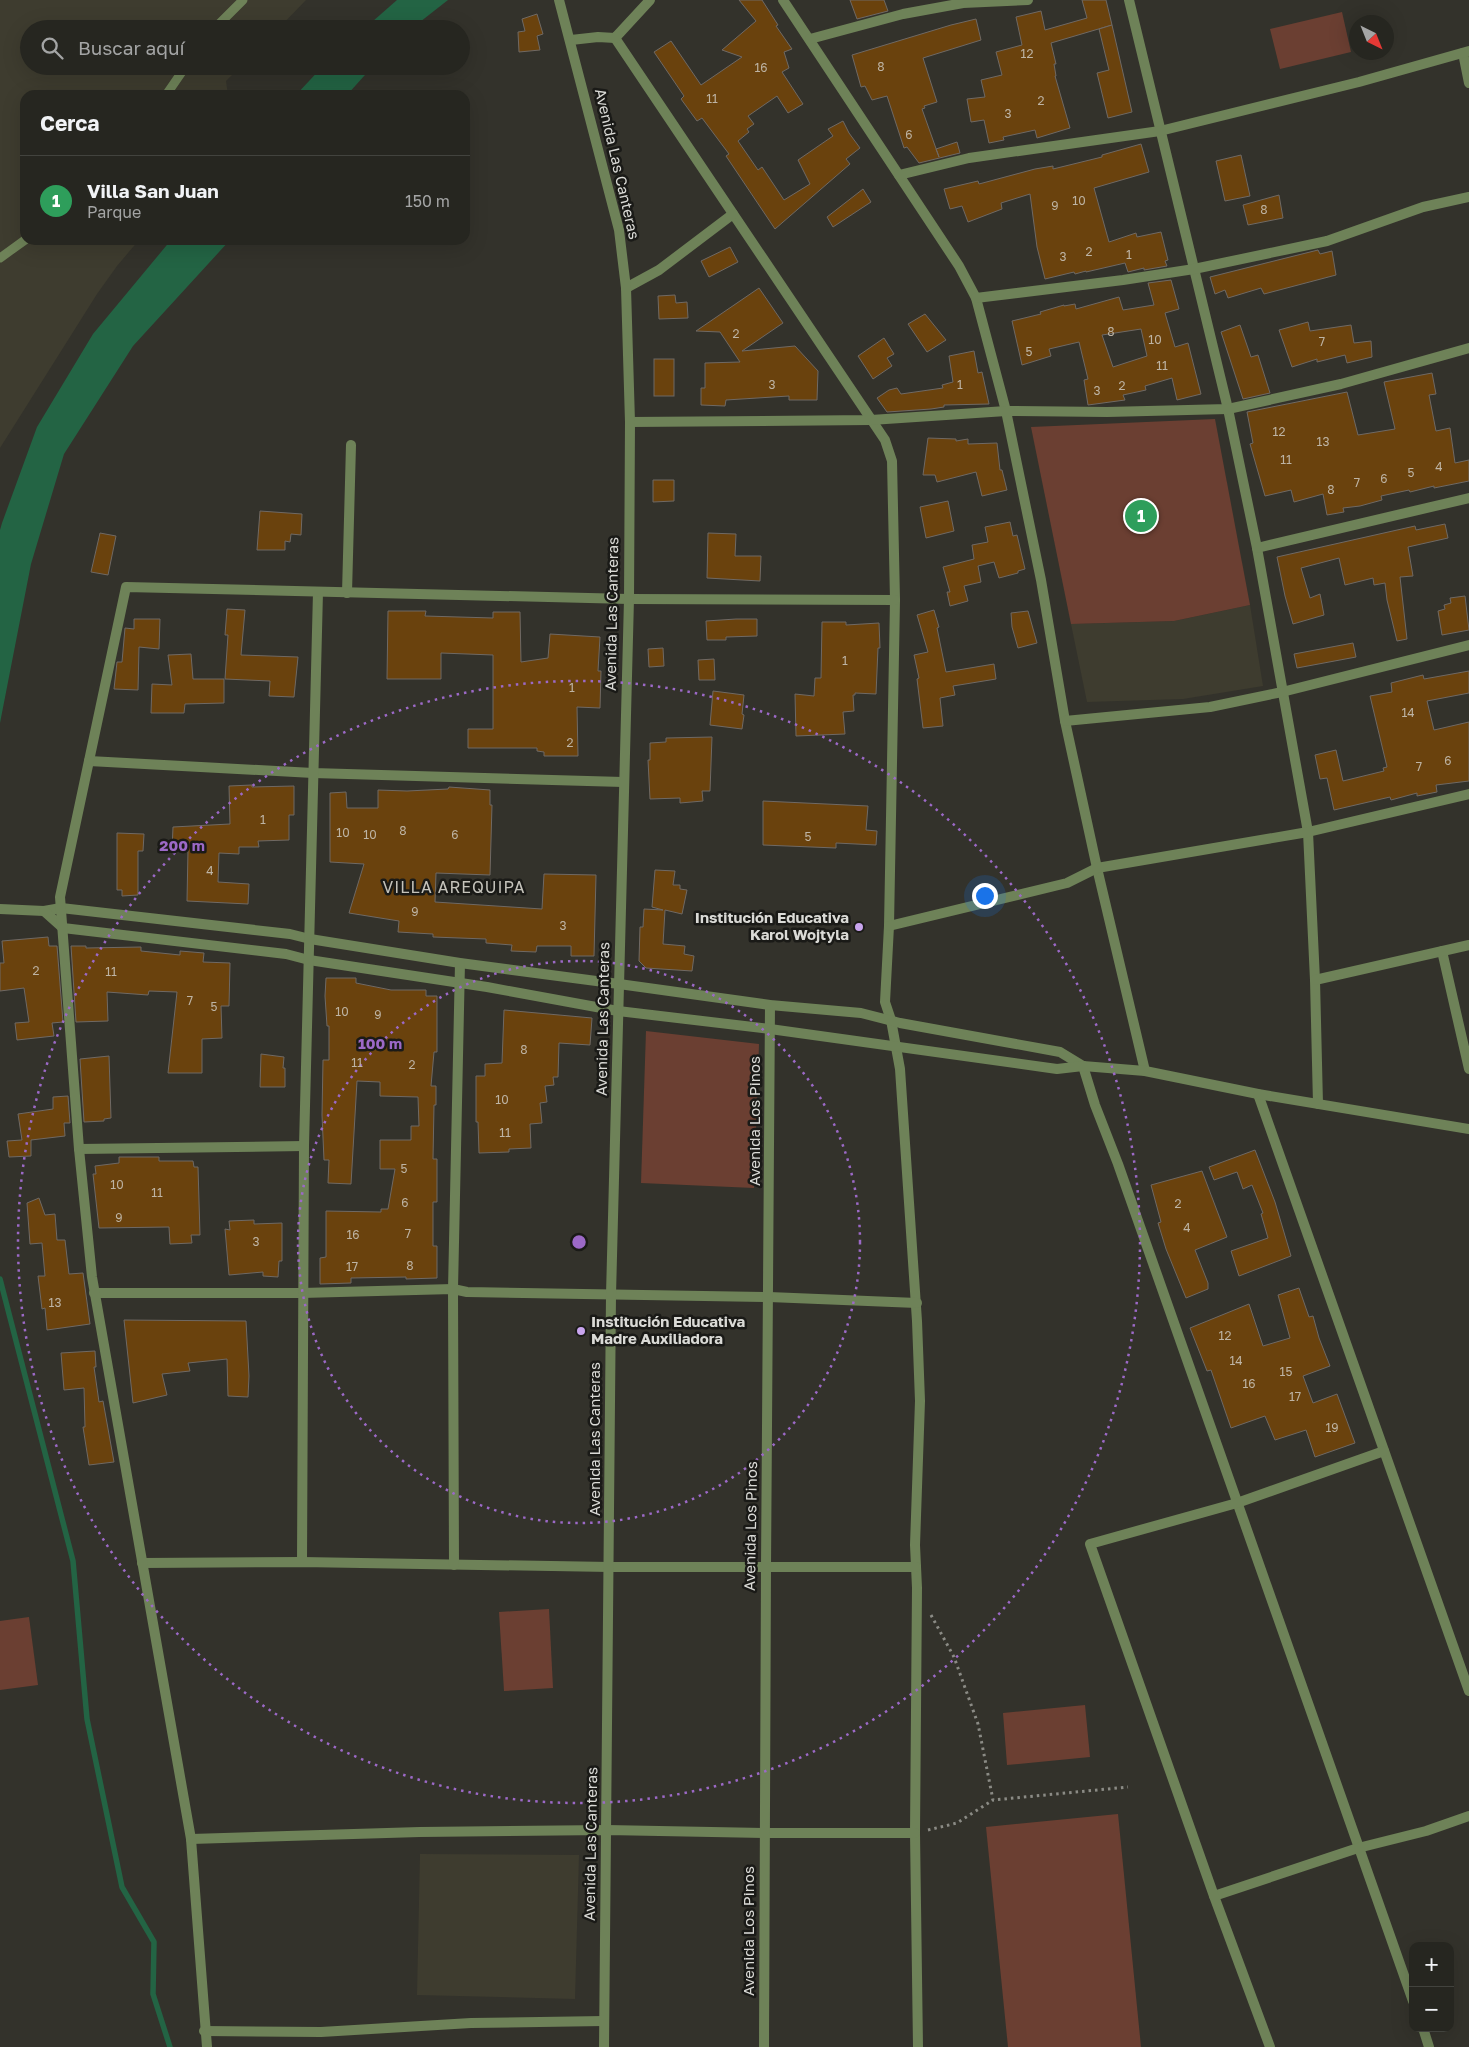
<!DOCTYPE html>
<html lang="es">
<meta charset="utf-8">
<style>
body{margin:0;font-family:"Golos Text",sans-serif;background:#2e2e29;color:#f1f3f6}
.controls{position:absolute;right:15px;bottom:15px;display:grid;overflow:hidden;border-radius:10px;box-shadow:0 5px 20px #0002}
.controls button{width:45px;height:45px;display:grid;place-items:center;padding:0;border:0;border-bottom:1px solid #42433e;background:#262620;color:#f1f3f6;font:25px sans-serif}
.compass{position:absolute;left:1349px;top:15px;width:45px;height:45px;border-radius:50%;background:#262620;box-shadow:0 5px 20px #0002;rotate:137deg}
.you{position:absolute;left:984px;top:895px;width:18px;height:18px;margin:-12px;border:4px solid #fff;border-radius:50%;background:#1a73e8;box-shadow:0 0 0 8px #1a73e833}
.badge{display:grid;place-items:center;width:32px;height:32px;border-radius:50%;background:#bca0f2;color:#fff;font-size:16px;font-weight:700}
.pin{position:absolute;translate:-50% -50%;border:2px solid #fff;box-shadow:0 1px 5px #0006}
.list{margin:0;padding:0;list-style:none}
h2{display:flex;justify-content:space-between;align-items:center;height:65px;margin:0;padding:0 20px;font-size:21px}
h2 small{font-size:16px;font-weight:400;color:#a4a5a5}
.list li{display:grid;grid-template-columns:32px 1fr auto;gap:15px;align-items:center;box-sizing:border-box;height:90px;padding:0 20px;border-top:1px solid #42433e}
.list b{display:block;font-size:19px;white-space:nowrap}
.list p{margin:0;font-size:16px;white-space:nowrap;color:#a4a5a5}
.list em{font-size:16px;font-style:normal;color:#a4a5a5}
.icon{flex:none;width:28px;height:28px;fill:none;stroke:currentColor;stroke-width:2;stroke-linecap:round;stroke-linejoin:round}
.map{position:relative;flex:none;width:1469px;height:2047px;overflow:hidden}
.search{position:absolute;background:#262620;box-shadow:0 5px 20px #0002;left:20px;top:20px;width:450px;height:55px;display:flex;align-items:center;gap:12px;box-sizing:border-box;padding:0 18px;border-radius:28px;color:#a4a5a5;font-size:19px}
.panel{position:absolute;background:#262620;box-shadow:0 5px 20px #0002;left:20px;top:90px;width:450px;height:155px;border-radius:15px}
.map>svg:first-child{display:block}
</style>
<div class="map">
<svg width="1469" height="2047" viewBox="0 0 1469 2047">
<rect width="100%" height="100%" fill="#33322b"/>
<g fill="#3e3c2f">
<polygon points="0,0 306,0 278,29 29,29 29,66 241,66 226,81 228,95 25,95 25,240 139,240 117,266 97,294 0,448"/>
<polygon points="1250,605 1263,686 1183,699 1087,702 1071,624 1174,621"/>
<polygon points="420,1854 579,1855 575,1999 417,1995"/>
</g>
<g fill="#6b3f32">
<polygon points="1342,12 1351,52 1280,69 1270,29"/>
<polygon points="1215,419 1250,605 1174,621 1071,624 1031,427"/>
<polygon points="646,1031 759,1044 754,1188 641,1183"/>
<polygon points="549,1609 553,1688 504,1691 499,1612"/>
<polygon points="29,1617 38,1685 0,1690 0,1621"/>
<polygon points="1085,1705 1090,1757 1007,1765 1003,1713"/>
<polygon points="1118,1814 1141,2047 1008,2047 986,1827"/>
</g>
<g fill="#236444">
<polygon points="397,0 448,0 411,29 364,29"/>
<polygon points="323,66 373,66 347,95 296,95"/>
<polygon points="171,240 230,240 133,346 64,454 31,564 0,723 0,530 2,523 37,427 93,334"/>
</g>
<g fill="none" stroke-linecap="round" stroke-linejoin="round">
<polyline stroke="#236444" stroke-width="5.5" points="0,1279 73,1561 87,1719 122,1887 154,1942 153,1994 170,2047"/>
</g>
<g fill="#6a420d" stroke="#6f6964" fill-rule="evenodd">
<polygon points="739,0 762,0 778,25 776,26 792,49 784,52 789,68 782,72 803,104 788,113 777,96 748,116 754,124 747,129 749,132 738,141 758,170 762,167 784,200 810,184 798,160 833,136 828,129 843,121 849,133 860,148 846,159 850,164 775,229 726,156 729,154 702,118 697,121 681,99 684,96 654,52 671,41 701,85 742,57 722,50 756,21"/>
<polygon points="850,0 884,0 888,11 857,19"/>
<polygon points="1082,0 1106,0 1112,25 1051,43 1056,64 1054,64 1056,76 1055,76 1070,128 1037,138 1035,130 1003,137 1004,140 989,143 984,120 971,122 967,99 985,97 981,80 1002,75 996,52 1022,45 1016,17 1041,11 1045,30 1087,18"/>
<polygon points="537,14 543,34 537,36 540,50 519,52 518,32 525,31 522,19"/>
<polygon points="976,19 981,40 923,58 937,102 924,106 925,108 922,109 939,157 936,149 957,142 960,153 919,163 907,147 904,148 887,96 872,100 865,86 861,87 852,55 951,25"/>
<polygon points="1112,25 1132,112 1108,118 1097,73 1109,70 1099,29"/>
<polygon points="1141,144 1149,172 1094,188 1109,242 1136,233 1137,237 1161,232 1168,260 1165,261 1167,266 1144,270 1144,268 1128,272 1125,263 1086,272 1086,271 1075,274 1074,272 1045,279 1037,247 1030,194 1001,203 1002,209 968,222 962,206 950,209 944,189 978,181 979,184 1035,169 1053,166 1053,169 1102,157 1102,155"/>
<polygon points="1241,155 1250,196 1225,201 1216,161"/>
<polygon points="863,189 871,202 833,227 827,217"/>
<polygon points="1279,195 1283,218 1248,225 1243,205"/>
<polygon points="730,247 738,262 709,277 701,261"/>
<polygon points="1318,250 1320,254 1332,251 1336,275 1264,294 1261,288 1228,298 1225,290 1215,294 1210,277"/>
<path d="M1171 280 1179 309 1165 313 1175 347 1188 343 1201 394 1177 400 1172 378 1145 386 1146 390 1123 395 1125 400 1088 405 1084 380 1088 379 1079 342 1049 349 1051 356 1022 365 1012 321 1041 314 1040 312 1064 305V306L1075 304 1076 309 1119 297 1123 310 1154 305 1148 283ZM1141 329 1147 356 1113 367 1102 335Z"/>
<polygon points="759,288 783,323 742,351 795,346 818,371 817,400 789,400 789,396 726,400 725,406 701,405 701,388 705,388 705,363 740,362 720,332 696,331"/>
<polygon points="675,295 676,303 687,302 688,318 659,319 658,296"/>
<polygon points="925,314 946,340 927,352 908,324"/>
<polygon points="1308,322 1310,331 1351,325 1354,343 1371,341 1372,357 1347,363 1345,355 1317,362 1317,359 1292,367 1279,330"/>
<polygon points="1240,325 1251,357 1258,355 1270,393 1243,399 1221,332"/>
<polygon points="884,338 894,354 887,358 892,366 873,379 858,356"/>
<polygon points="974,351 978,373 982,372 989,404 944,405 944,407 931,409 887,412 877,398 889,390 897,388 901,394 943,388 942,385 953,382 949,356"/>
<rect x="654" y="359" width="20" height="37"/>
<polygon points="1432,373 1436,394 1429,395 1436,431 1450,428 1455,463 1469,460 1469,481 1434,488 1434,486 1410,492 1409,490 1381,496 1382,500 1360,506 1343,508 1344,512 1327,515 1323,494 1294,502 1291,490 1265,496 1250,444 1253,443 1247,412 1347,392 1358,435 1395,429 1384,382"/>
<polygon points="928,438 956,439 956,441 968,439 968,444 997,443 1000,470 1002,470 1007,490 982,496 976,472 937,482 935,475 923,475"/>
<polygon points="653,480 674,480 674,501 653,502"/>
<polygon points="948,501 954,531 926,538 920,507"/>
<polygon points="260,511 302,514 301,535 291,534 290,542 285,541 285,550 257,550"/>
<polygon points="1010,522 1013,536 1017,535 1025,569 1018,571 1018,573 999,578 994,562 978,566 981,582 964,586 968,601 950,606 947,592 950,592 943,567 974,559 972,545 988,542 985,527"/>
<polygon points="1445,524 1448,538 1408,547 1413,576 1400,577 1407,639 1397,641 1387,600 1385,583 1374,585 1373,578 1345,585 1339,558 1301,568 1310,598 1320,594 1324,615 1293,624 1285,596 1277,557 1415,526 1416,530"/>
<polygon points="100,533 116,536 108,575 91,572"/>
<polygon points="708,533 736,534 735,556 761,556 760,581 707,578"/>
<polygon points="1465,596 1469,630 1442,635 1438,611 1445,609 1444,605 1451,603 1450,598"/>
<polygon points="227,609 245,610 241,655 298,657 294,697 269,696 270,681 225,679 228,635 225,635"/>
<polygon points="934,610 939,627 937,628 946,672 994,664 996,679 953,686 955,695 940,698 943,726 923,728 917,679 919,678 914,655 928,652 917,615"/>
<polygon points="388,611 426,611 425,616 493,618 493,612 520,612 521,662 548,658 550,634 600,637 598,671 601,671 600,708 577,707 578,756 544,756 544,752 537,751 537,748 468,748 468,729 493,729 493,655 441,653 441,679 387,679"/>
<polygon points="1028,611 1037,643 1018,648 1012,627 1011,613"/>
<polygon points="134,619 160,619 159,649 139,647 138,690 114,689 117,662 122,662 125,628 134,629"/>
<polygon points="736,619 757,619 757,636 726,637 726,640 707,640 706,621"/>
<polygon points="822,622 846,622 846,625 879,623 880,648 878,648 876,694 855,693 855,695 853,695 854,711 843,712 845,734 796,736 795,694 814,696 815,678 821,678"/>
<polygon points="1353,643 1356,657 1297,668 1294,654"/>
<polygon points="663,648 664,666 649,667 648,649"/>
<polygon points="191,654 193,679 224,679 224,703 185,704 184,713 151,713 152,684 172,685 168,655"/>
<polygon points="714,659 715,680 699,680 698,660"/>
<polygon points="1469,671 1469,693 1427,701 1434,730 1469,722 1469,781 1436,785 1437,792 1417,796 1417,793 1391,800 1390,797 1334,810 1327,778 1320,779 1315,755 1336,750 1343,781 1384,771 1383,768 1387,767 1370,696 1392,692 1391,683 1423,675 1424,679"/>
<polygon points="713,691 744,695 742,714 744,715 742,729 710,725"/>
<polygon points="712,737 710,791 702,791 703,801 680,803 680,798 650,799 648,760 650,760 650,743 666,742 666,738"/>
<polygon points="252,785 252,787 294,786 294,815 289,815 289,840 258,841 259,847 239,847 239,854 219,853 218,882 249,884 248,904 187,901 188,850 172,850 173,827 230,824 229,786"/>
<polygon points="449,787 490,790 490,805 492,805 490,875 436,873 435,902 542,909 544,874 596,875 594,956 571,956 571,946 537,946 536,952 511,951 512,945 486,943 486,939 433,937 433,934 398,932 399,921 349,913 364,864 330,862 330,793 346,792 347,808 378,808 378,790 407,791 448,789"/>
<polygon points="763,801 868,806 866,830 877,831 876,845 836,843 836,848 763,845"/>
<polygon points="117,833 144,834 143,851 138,851 138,895 122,896 122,890 117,890"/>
<polygon points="655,870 675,871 673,885 680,885 680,889 687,890 682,914 665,910 663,944 685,946 684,954 694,956 692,971 646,968 639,961 640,927 643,927 644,909 663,910 652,907"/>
<polygon points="48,937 49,946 57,946 63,1022 52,1023 54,1036 17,1040 15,1023 29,1022 24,988 0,991 0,963 4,963 2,941"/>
<polygon points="71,946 86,946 86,948 141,947 141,951 180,955 180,951 204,953 203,962 230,963 229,1006 221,1006 222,1038 202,1039 202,1073 168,1073 177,992 149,991 148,995 107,992 108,1021 76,1022"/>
<polygon points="326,978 356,978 356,983 391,990 426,990 426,996 437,996 437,1052 434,1052 431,1086 436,1086 436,1105 434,1105 433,1159 437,1159 437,1202 433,1202 433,1246 437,1246 437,1278 406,1279 406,1277 351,1278 351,1283 320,1284 320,1258 326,1257 326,1211 381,1212 381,1209 388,1209 395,1169 380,1169 380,1140 411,1140 411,1126 419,1126 418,1097 380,1096 380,1082 357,1081 351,1184 328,1183 329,1160 324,1160 322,1115 323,1060 329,1060 329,1026 327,1026 325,996"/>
<polygon points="504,1010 592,1018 590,1045 559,1043 558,1077 553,1077 554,1085 545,1086 547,1102 540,1103 542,1123 530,1124 531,1148 509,1149 509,1152 479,1153 478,1122 476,1122 476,1076 485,1076 485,1064 502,1063"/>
<polygon points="261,1054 284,1057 283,1068 285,1068 285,1087 260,1087"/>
<polygon points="109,1056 111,1118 104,1119 104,1121 84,1122 80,1059"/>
<polygon points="68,1096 70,1123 64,1123 65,1136 31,1140 31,1156 9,1157 7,1141 22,1140 18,1114 53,1109 53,1097"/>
<polygon points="1255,1150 1275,1202 1291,1256 1239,1276 1231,1251 1268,1238 1261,1214 1263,1213 1252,1185 1243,1189 1237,1172 1214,1180 1209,1167"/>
<polygon points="119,1157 159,1157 159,1161 193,1161 194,1167 198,1167 200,1235 191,1235 192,1243 170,1244 169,1227 99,1228 93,1174 96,1174 95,1166 119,1163"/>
<polygon points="1202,1171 1227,1237 1195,1250 1208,1283 1208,1289 1186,1298 1166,1249 1158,1223 1161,1222 1151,1185"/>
<polygon points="39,1198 45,1215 55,1214 57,1240 65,1240 69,1274 83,1273 90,1324 47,1330 45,1308 42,1309 38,1276 45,1276 42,1243 30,1244 27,1203"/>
<polygon points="254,1220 254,1224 282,1223 282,1261 279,1261 278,1277 263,1276 263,1272 229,1275 225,1229 230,1230 229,1221"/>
<polygon points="1299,1288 1309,1317 1313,1316 1319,1338 1330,1366 1303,1376 1313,1403 1337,1394 1355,1443 1315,1457 1306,1430 1275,1440 1265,1416 1231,1428 1211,1370 1207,1371 1190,1328 1249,1304 1263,1346 1290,1338 1278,1295"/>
<polygon points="124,1320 246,1321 249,1376 248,1397 228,1396 227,1359 188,1363 190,1371 162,1374 167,1395 133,1403"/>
<polygon points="95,1351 96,1367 94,1367 99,1402 103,1401 114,1462 89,1465 83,1427 85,1427 84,1388 64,1390 61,1353"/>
</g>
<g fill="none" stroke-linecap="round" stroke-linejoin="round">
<g stroke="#8b8b85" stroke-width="3" stroke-dasharray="2.5 4" stroke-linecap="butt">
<polyline points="931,1615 954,1657 978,1724 993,1800 1128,1787"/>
<polyline points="928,1830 957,1823 993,1800"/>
</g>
<g stroke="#6e8258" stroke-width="9">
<polyline points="214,29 243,0"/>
<polyline points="166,95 186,66"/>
<polyline points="0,258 25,240"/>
</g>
<g stroke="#6e8258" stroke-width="10">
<polyline points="783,0 959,266 976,298 1006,411 1041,580 1065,721 1097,868 1145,1071"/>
<polyline points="1129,0 1228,409 1257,548 1308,832 1315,980 1318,1104"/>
<polyline points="615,38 885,440 892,461 895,600 889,926 885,1002 891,1020 900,1069 917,1321 920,1401 915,1545 917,1588 915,1833 918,2047"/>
<polyline points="810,39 903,14 963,3 1028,0"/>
<polyline points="571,40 598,37 615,38 650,0"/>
<polyline points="1463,53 1469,83"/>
<polyline points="899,175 969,158 1160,131 1359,82 1469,51"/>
<polyline points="626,288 659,270 733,214"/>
<polyline points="976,298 1123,280 1194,269 1327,241 1423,207 1469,197"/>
<polyline points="630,422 871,420 1006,411 1107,412 1228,409 1341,384 1469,348"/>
<polyline points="1257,548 1469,498"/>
<polyline points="347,593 351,445"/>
<polyline points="1065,721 1210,707 1282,692 1469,645"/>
<polyline points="89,761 313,773 623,782"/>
<polyline points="0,909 44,911 61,908 290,934 310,939 460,963 619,984"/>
<polyline points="44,911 63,928 286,954 309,960 487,987 618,1011"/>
<polyline points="889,926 1067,883 1097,868 1308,832 1469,794"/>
<polyline points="1442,951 1469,1069"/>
<polyline points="1315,980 1469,945"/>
<polyline points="1083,1066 1095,1105 1118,1164 1413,2001"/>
<polyline points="1258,1094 1469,1691"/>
<polyline points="79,1149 304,1146"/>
<polyline points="94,1293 302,1293 453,1289 467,1292 769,1297 917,1303"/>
<polyline points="302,1562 304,1146 318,592"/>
<polyline points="142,1563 302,1562 610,1567 916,1567"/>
<polyline points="454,1565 453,1289 460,963"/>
<polyline points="191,1839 420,1832 607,1830 765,1833 915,1833"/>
<polyline points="1214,1896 1358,1848 1426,1831 1469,1816"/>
<polyline points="1423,2028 1429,2047"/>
<polyline points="204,2031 321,2032 471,2023 604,2021"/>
<polyline points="207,2047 191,1839 92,1277 79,1149 60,897 126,587 629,599 895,600"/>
<polyline points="764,2047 766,1567 770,1005"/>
<polyline points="1270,2047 1214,1896 1090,1544 1237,1503 1384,1451"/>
</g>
<g stroke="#6e8258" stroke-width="10">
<polyline points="559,0 619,230 626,288 630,422 629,599 611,1295 604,2047"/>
<polyline points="619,984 770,1005 861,1013 900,1023 1060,1052 1083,1066"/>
<polyline points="618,1011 770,1029 1057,1069 1083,1066 1145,1071 1258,1094 1469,1129"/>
</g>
</g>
<g fill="none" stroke="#9c69c7" stroke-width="2.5" stroke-dasharray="2.5 5">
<circle cx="579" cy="1242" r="281"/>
<circle cx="579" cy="1242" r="561"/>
</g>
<g fill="#c9a5ee" stroke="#1a1a17" stroke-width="2">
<circle cx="859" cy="927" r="5"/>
<circle cx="581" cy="1331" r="5"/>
</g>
<g text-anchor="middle" stroke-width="5" stroke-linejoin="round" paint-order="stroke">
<g font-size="12" fill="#beb4a4">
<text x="1027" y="58">12</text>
<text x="881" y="71">8</text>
<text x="761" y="72">16</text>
<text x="712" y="103">11</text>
<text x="1041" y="105">2</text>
<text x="1008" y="118">3</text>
<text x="909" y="139">6</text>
<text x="1079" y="205">10</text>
<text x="1055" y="210">9</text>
<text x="1264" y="214">8</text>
<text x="1089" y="256">2</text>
<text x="1129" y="259">1</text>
<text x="1063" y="261">3</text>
<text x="1111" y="336">8</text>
<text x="736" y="338">2</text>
<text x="1155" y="344">10</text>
<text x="1322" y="346">7</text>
<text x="1029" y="356">5</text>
<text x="1162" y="370">11</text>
<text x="772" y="389">3</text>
<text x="960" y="389">1</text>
<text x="1122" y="390">2</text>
<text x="1097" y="395">3</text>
<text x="1279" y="436">12</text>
<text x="1323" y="446">13</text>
<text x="1286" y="464">11</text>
<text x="1439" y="471">4</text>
<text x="1411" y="477">5</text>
<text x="1384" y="483">6</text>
<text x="1357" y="487">7</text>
<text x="1331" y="494">8</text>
<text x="845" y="665">1</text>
<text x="572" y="692">1</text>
<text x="1408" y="717">14</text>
<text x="570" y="747">2</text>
<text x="1448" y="765">6</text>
<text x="1419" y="771">7</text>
<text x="263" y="824">1</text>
<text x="403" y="835">8</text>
<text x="343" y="837">10</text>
<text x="370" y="839">10</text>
<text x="455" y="839">6</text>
<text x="808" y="841">5</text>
<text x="210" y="875">4</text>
<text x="415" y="916">9</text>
<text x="563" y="930">3</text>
<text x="36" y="975">2</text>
<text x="111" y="976">11</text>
<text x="190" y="1005">7</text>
<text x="214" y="1011">5</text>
<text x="342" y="1016">10</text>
<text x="378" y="1019">9</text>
<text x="524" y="1054">8</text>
<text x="357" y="1067">11</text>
<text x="412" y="1069">2</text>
<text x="502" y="1104">10</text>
<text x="505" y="1137">11</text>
<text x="404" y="1173">5</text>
<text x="117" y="1189">10</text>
<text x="157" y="1197">11</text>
<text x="405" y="1207">6</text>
<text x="1178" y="1208">2</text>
<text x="119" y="1222">9</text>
<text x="1187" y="1232">4</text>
<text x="408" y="1238">7</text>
<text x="353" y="1239">16</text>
<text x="256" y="1246">3</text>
<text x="410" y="1270">8</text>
<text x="352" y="1271">17</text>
<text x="55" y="1307">13</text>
<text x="1225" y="1340">12</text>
<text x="1236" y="1365">14</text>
<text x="1286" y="1376">15</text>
<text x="1249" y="1388">16</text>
<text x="1295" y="1401">17</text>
<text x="1332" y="1432">19</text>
</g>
<g font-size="15" fill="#dadad6" stroke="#1a1a17">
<text transform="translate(617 164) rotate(77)" y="5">Avenida Las Canteras</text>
<text transform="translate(612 614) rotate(-89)" y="5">Avenida Las Canteras</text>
<text transform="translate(603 1019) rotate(-89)" y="5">Avenida Las Canteras</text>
<text transform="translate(755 1121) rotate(-90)" y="5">Avenida Los Pinos</text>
<text transform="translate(595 1439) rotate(-90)" y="5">Avenida Las Canteras</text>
<text transform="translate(751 1526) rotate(-89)" y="5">Avenida Los Pinos</text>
<text transform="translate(591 1844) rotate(-89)" y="5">Avenida Las Canteras</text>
<text transform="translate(749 1931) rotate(-90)" y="5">Avenida Los Pinos</text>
</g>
<g font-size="15" font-weight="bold" fill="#dadad6" stroke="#1a1a17" text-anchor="end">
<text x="849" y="923">Institución Educativa<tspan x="849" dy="17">Karol Wojtyla</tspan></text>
<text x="591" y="1327" text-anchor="start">Institución Educativa<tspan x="591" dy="17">Madre Auxiliadora</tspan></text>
</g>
<g font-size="16" letter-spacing="1" fill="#c5c3bb" stroke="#1a1a17">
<text x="454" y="893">VILLA AREQUIPA</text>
</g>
</g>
<circle cx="579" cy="1242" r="8" fill="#9c69c7" stroke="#1a1a17" stroke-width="2.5"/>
<g font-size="15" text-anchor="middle" font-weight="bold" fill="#9c69c7" stroke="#1a1a17" stroke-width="5" stroke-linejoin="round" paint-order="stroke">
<text x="182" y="851">200 m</text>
<text x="380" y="1049">100 m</text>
</g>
</svg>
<div class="controls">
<button>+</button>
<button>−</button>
</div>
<svg class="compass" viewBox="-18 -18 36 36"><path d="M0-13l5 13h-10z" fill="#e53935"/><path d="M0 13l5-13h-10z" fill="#a4a5a5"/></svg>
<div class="you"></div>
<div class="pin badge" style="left:1141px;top:516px;background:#2e9e5b">1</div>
<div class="search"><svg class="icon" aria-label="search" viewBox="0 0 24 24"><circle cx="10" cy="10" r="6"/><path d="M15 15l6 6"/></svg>Buscar aquí</div>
<section class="panel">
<h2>Cerca<small></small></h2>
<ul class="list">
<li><span class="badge" style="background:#2e9e5b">1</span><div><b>Villa San Juan</b><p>Parque</p></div><em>150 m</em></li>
</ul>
</section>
</div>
